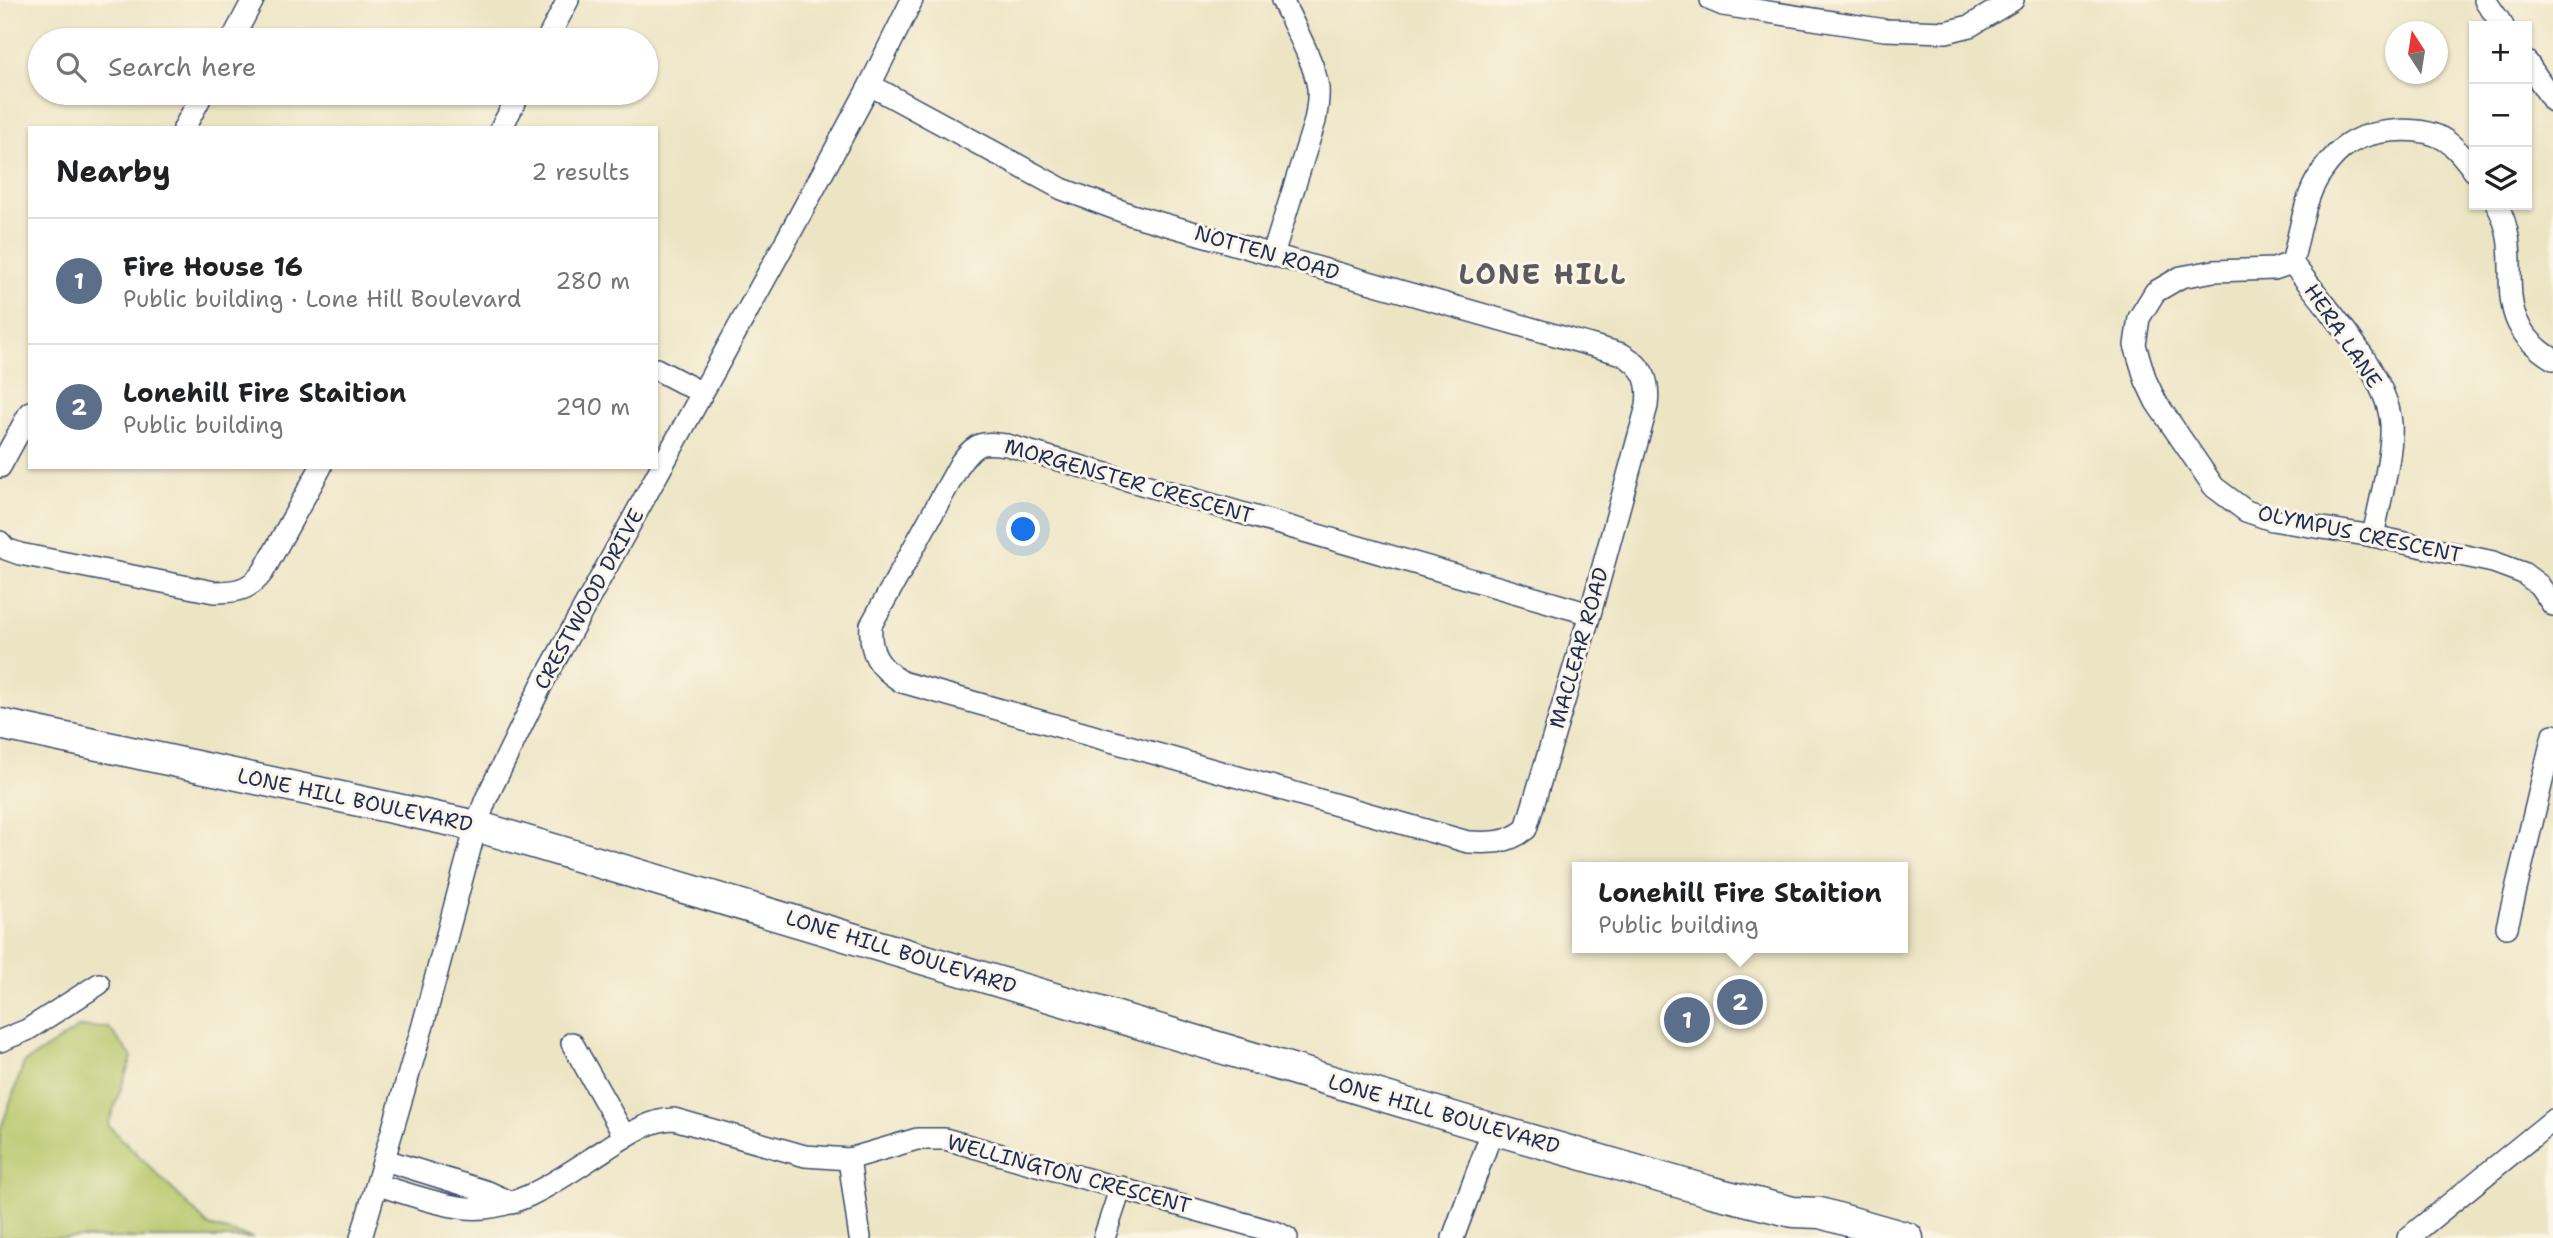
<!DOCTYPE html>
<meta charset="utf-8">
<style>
body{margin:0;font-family:"Shantell Sans",sans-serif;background:#f2f2f2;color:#202124}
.controls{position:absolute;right:21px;top:21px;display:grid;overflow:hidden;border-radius:0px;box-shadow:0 2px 5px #0004}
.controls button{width:63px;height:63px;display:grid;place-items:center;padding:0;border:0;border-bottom:2px solid #e0e0e0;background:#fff;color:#202124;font:35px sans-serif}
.compass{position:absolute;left:2385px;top:21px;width:63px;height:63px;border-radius:50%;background:#fff;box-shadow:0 2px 5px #0004;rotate:348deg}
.you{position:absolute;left:1024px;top:530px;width:24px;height:24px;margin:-18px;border:5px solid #fff;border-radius:50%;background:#1a73e8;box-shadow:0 0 0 10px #1a73e833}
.badge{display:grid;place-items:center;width:46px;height:46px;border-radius:50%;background:#d1495b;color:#fff;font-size:23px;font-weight:700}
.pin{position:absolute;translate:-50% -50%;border:4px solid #fff;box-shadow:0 2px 7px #0006}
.popup{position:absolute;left:1572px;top:862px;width:336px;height:91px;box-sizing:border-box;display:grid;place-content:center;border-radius:0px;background:#fff;filter:drop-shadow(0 2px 5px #0005);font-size:23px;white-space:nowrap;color:#757577}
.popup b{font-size:26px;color:#202124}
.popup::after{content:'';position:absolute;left:50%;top:100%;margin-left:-14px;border:14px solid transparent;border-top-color:#fff}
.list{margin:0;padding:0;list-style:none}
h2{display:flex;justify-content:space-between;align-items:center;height:91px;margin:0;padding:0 28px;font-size:30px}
h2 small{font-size:23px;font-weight:400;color:#757577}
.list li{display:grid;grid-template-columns:46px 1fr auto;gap:21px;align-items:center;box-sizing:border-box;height:126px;padding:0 28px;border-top:2px solid #e0e0e0}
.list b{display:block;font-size:26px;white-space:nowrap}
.list p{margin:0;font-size:23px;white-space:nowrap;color:#757577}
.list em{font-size:23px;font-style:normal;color:#757577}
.icon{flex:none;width:38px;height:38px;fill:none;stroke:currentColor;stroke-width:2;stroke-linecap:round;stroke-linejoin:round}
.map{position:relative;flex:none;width:2553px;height:1238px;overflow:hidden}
.search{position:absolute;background:#fff;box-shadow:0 2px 5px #0004;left:28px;top:28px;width:630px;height:77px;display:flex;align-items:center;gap:18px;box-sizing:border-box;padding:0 24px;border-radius:38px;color:#757577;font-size:26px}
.panel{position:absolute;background:#fff;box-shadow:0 2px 5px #0004;left:28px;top:126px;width:630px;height:343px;border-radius:0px}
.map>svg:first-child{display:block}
</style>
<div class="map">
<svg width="2553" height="1238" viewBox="0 0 2553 1238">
<rect width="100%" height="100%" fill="#fcf5e5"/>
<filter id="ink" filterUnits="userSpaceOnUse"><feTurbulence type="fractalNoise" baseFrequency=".0143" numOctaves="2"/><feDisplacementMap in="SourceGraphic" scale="14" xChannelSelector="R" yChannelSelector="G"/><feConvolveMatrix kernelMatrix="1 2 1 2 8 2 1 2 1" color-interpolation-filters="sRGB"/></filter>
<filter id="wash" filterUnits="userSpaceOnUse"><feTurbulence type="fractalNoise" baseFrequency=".00686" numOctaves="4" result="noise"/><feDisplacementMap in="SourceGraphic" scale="28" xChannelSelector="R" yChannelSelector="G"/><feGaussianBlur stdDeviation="1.57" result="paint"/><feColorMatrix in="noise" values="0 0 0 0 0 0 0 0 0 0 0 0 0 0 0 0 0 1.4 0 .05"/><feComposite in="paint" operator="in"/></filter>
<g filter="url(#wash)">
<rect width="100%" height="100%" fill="#ece5c4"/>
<polygon fill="#b5c669" stroke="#687a64" stroke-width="2" points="80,1027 109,1028 132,1057 108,1125 209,1226 253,1238 0,1238 0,1131 24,1063"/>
</g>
<g filter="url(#ink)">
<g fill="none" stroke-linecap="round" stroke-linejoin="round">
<g stroke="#3a4a6d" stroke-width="24">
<g id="street">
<polyline points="1711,0 1723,5 1885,30 1946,32 1970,26 2013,0"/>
<polyline points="2485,0 2503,26"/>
<polyline points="232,40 253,0"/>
<polyline points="547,40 568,0"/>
<polyline points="2527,62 2553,101"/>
<path d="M870 85 1062 189 1132 215 1622 354C1644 367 1650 380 1647 406L1590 614 1526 829C1507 844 1491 843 1468 842L902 682C878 667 869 653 871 625L961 462C977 441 982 442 1007 445L1590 614"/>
<polyline points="184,128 203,93"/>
<polyline points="501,128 520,93"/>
<path d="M2474 171C2466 160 2456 147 2445 140 2419 124 2366 129 2343 148 2332 157 2323 169 2316 181 2303 205 2299 237 2292 263L2274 269 2214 271 2181 277 2155 292 2139 318 2135 345 2146 381 2156 402 2214 487 2246 511 2272 520 2373 536 2493 562 2523 573 2539 585 2553 605"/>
<path d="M2497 205C2529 262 2482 316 2553 359"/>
<path d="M1273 254 1315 121C1317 110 1319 99 1318 88 1315 63 1293 24 1282 0"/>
<path d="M2292 263C2322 302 2388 374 2391 424 2393 454 2379 505 2373 536"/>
<polyline points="656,369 702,393"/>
<polyline points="0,467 30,412"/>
<path d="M0 542 6 549 20 554 214 592C236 592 250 590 263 572L321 467"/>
<polyline points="2507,927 2553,735"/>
<polyline points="0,1041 27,1030 99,984"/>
<polyline points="572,1043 625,1137"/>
<polyline points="849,1159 860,1238"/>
<polyline points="385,1160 488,1192 512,1203"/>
<path d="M378 1185C406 1193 437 1205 466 1208 518 1213 565 1175 606 1149 626 1136 650 1119 674 1119L805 1156 849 1159 917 1139H945L1278 1233 1287 1238"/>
<polyline points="361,1238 423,1025 476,826 486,799 542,684 787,239 870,85 912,0"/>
<polyline points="1104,1238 1121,1187"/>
<polyline points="1453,1238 1493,1129"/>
<polyline points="2408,1238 2553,1120"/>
</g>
</g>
<g stroke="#3a4a6d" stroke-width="33">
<polyline id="secondary" points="0,724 476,826 1493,1129 1712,1192 1793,1212 1820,1213 1908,1238"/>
</g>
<use href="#street" stroke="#fff" stroke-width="21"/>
<use href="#secondary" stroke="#fff" stroke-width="30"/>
</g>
</g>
<g text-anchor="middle" stroke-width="6" stroke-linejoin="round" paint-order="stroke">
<g font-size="21" fill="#1b2f5e" stroke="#fcf5e5">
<text transform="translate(1267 253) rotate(16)" y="7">NOTTEN ROAD</text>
<text transform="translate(2343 336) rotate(56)" y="7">HERA LANE</text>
<text transform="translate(1129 481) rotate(16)" y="7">MORGENSTER CRESCENT</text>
<text transform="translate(2360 534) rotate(12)" y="7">OLYMPUS CRESCENT</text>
<text transform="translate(589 599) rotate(-61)" y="7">CRESTWOOD DRIVE</text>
<text transform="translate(1579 648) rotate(-74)" y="7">MACLEAR ROAD</text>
<text transform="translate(355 800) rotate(12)" y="7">LONE HILL BOULEVARD</text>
<text transform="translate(901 952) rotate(17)" y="7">LONE HILL BOULEVARD</text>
<text transform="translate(1444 1114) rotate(16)" y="7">LONE HILL BOULEVARD</text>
<text transform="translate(1069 1174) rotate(15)" y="7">WELLINGTON CRESCENT</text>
</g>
<g font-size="28" font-weight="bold" letter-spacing="2" fill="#5c5860" stroke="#fcf5e5">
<text x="1543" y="284">LONE HILL</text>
</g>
</g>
</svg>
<div class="controls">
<button>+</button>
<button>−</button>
<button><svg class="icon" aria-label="layers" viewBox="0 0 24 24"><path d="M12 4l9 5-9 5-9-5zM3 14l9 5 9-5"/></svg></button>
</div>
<svg class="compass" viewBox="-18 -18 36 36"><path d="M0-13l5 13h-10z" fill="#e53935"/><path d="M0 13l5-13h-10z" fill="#757577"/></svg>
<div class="you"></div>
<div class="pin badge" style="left:1687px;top:1020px;background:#5c6f8a">1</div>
<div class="pin badge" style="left:1740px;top:1002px;background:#5c6f8a">2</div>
<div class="popup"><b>Lonehill Fire Staition</b>Public building</div>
<div class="search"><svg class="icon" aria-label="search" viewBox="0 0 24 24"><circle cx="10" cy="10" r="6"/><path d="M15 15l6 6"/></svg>Search here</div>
<section class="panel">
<h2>Nearby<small>2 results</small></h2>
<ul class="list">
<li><span class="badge" style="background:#5c6f8a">1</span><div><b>Fire House 16</b><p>Public building · Lone Hill Boulevard</p></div><em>280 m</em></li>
<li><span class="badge" style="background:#5c6f8a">2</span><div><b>Lonehill Fire Staition</b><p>Public building</p></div><em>290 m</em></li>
</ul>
</section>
</div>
